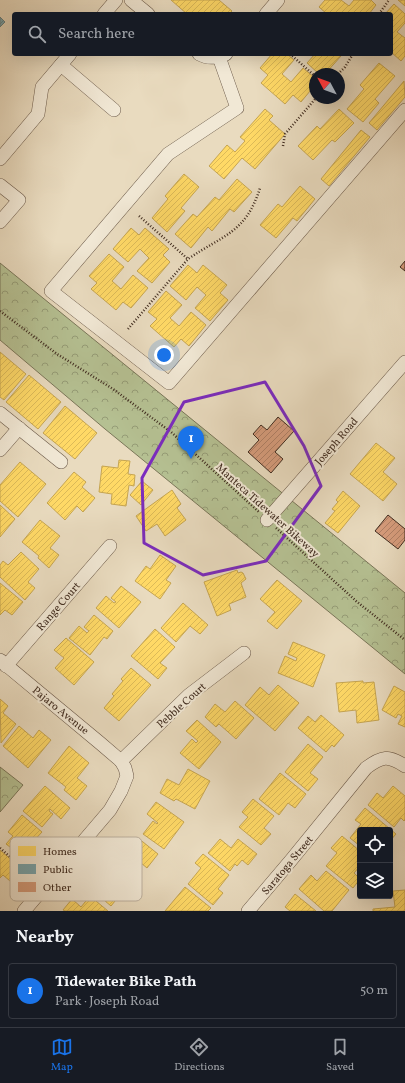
<!DOCTYPE html>
<meta charset="utf-8">
<style>
body{margin:0;font-family:Vollkorn,serif;background:#20242c;color:#f1f3f6}
.controls{position:absolute;right:12px;bottom:12px;display:grid;overflow:hidden;border-radius:4px;box-shadow:0 4px 16px #0002}
.controls button{width:36px;height:36px;display:grid;place-items:center;padding:0;border:0;border-bottom:1px solid #363941;background:#171b24;color:#f1f3f6;font:20px sans-serif}
.compass{position:absolute;left:309px;top:68px;width:36px;height:36px;border-radius:50%;background:#171b24;box-shadow:0 4px 16px #0002;rotate:311deg}
.you{position:absolute;left:164px;top:355px;width:14px;height:14px;margin:-10px;border:3px solid #fff;border-radius:50%;background:#1a73e8;box-shadow:0 0 0 6px #1a73e833}
.badge{display:grid;place-items:center;width:26px;height:26px;border-radius:50%;background:#1a73e8;color:#fff;font-size:13px;font-weight:700}
.pin{position:absolute;translate:-50% -33px;filter:drop-shadow(0 1px 2px #0008)}
.pin::after{content:'';position:absolute;top:21px;width:14px;height:12px;background:inherit;clip-path:polygon(0 0,100% 0,50% 100%)}
.list{margin:0;padding:0;list-style:none}
h2{display:flex;justify-content:space-between;align-items:center;height:52px;margin:0;padding:0 16px;font-size:17px}
h2 small{font-size:13px;font-weight:400;color:#9ea1a6}
.list li{display:grid;grid-template-columns:26px 1fr auto;gap:12px;align-items:center;box-sizing:border-box;height:56px;margin:0 8px 8px;padding:0 8px;border:1px solid #363941;border-radius:4px}
.list b{display:block;font-size:15px;white-space:nowrap}
.list p{margin:0;font-size:13px;white-space:nowrap;color:#9ea1a6}
.list em{font-size:13px;font-style:normal;color:#9ea1a6}
.icon{flex:none;width:22px;height:22px;fill:none;stroke:currentColor;stroke-width:2;stroke-linecap:round;stroke-linejoin:round}
.map{position:relative;flex:none;width:405px;height:911px;overflow:hidden}
.search{position:absolute;background:#171b24;box-shadow:0 4px 16px #0002;left:12px;right:12px;top:12px;height:44px;display:flex;align-items:center;gap:10px;box-sizing:border-box;padding:0 14px;border-radius:4px;color:#9ea1a6;font-size:15px}
.sheet{height:116px;background:#171b24}
nav{display:flex;justify-content:space-around;align-items:center;box-sizing:border-box;height:56px;border-top:1px solid #363941;background:#171b24;font-size:11px;color:#9ea1a6}
nav a{display:grid;justify-items:center;gap:2px}
nav .on{color:#1a73e8}
.map>svg:first-child{display:block}
</style>
<div class="map">
<svg width="405" height="911" viewBox="0 0 405 911">
<defs>
<pattern id="park-crowns" width="20" height="18" patternUnits="userSpaceOnUse"><rect width="20" height="18" fill="#b5c092"/><path d="M2 6a3 3 0 1 1 6 0M12 15a3 3 0 1 1 6 0" fill="none" stroke="#959c77"/></pattern>
<pattern id="homes-hatch" width="6" height="6" patternUnits="userSpaceOnUse"><rect width="6" height="6" fill="#ffd966"/><path d="M-1 1l2-2M0 6l6-6M5 7l2-2" fill="none" stroke="#dcba58"/></pattern>
<pattern id="public-hatch" width="6" height="6" patternUnits="userSpaceOnUse"><rect width="6" height="6" fill="#76a5af"/><path d="M-1 1l2-2M0 6l6-6M5 7l2-2" fill="none" stroke="#62878e"/></pattern>
<pattern id="building-hatch" width="6" height="6" patternUnits="userSpaceOnUse"><rect width="6" height="6" fill="#d69c7c"/><path d="M-1 1l2-2M0 6l6-6M5 7l2-2" fill="none" stroke="#af7f65"/></pattern>
</defs>
<rect width="100%" height="100%" fill="#e9dbbf"/>
<filter id="stains"><feTurbulence type="fractalNoise" baseFrequency=".005" numOctaves="4"/><feColorMatrix values="0 0 0 0 .2 0 0 0 0 .09 0 0 0 0 .02 0 0 0 .5 -.17"/></filter>
<radialGradient id="worn" r=".72"><stop offset=".6" stop-color="#630" stop-opacity="0"/><stop offset="1" stop-color="#630" stop-opacity=".3"/></radialGradient>
<g fill="url(#park-crowns)" stroke="#7a7659">
<polygon points="0,263 405,593 405,674 105,429 0,340"/>
<polygon points="0,767 23,785 0,812"/>
</g>
<g fill="url(#homes-hatch)" stroke="#c6a551">
<polygon points="171,0 219,0 232,11 229,14 187,14"/>
<polygon points="325,0 341,0 349,6 354,0 371,0 376,5 369,14 327,14 319,7"/>
<polygon points="398,0 405,0 405,6"/>
<polygon points="394,4 405,14 405,23 397,32 405,38 405,56 401,61 391,52 391,14 385,14"/>
<polygon points="272,54 287,54 294,60 282,74 291,82 303,68 315,78 315,85 301,102 293,95 285,104 261,83 268,75 260,68"/>
<polygon points="315,54 338,54 341,56 325,74 319,74 307,63"/>
<polygon points="379,63 395,76 375,99 379,103 363,122 347,109 364,89 360,85"/>
<polygon points="404,81 405,97 377,130 369,123"/>
<polygon points="265,109 273,116 269,120 285,134 255,169 242,158 224,179 209,166 227,145 235,152 245,141 240,137"/>
<polygon points="339,109 354,123 335,142 332,140 313,160 298,146 317,126 320,129"/>
<polygon points="361,130 370,137 329,186 321,179"/>
<polygon points="184,174 199,187 181,208 185,211 167,232 152,218 168,199 165,196"/>
<polygon points="237,179 252,192 234,212 230,209 212,231 208,227 191,248 175,234 193,214 197,217 215,197 219,200"/>
<polygon points="300,186 315,199 297,221 293,218 276,238 260,225 278,204 282,207"/>
<polygon points="131,228 139,235 145,228 169,249 163,255 170,262 152,283 137,271 149,258 140,249 128,262 113,249"/>
<polygon points="109,254 124,267 112,281 121,289 133,275 148,288 131,308 123,302 116,310 91,289 97,283 89,276"/>
<polygon points="188,265 197,273 203,265 227,285 220,293 228,300 210,321 195,308 206,295 197,287 186,300 170,286"/>
<polygon points="166,291 182,305 170,318 179,326 191,312 206,325 189,346 181,339 174,347 150,326 157,319 148,312"/>
<polygon points="0,352 26,374 4,400 0,397"/>
<polygon points="29,375 61,402 38,429 6,402"/>
<polygon points="65,406 97,433 75,459 43,433"/>
<polygon points="376,443 395,458 383,472 397,484 383,501 350,474"/>
<polygon points="119,460 130,461 128,474 135,475 134,486 129,485 126,506 111,504 112,494 99,492 102,466 118,468"/>
<polygon points="20,462 46,484 18,517 0,501 0,485"/>
<polygon points="74,472 86,482 82,487 95,498 83,512 77,506 65,520 47,503"/>
<polygon points="142,481 153,490 141,505 130,495"/>
<polygon points="172,490 181,504 177,508 186,520 165,536 157,524 146,531 136,516"/>
<polygon points="343,491 360,506 338,533 325,523 335,511 332,509 338,502 336,500"/>
<polygon points="0,505 15,519 0,537"/>
<polygon points="40,520 60,536 50,548 59,555 49,568 38,558 39,556 22,542"/>
<polygon points="21,552 39,569 28,582 35,588 25,600 0,577 0,565 3,561 8,565"/>
<polygon points="160,555 176,566 166,580 171,583 160,599 135,581 146,566 150,569"/>
<polygon points="237,570 238,573 241,572 243,573 246,579 241,583 246,597 229,604 231,610 217,616 204,582"/>
<polygon points="277,580 302,601 277,629 267,621 275,612 260,599"/>
<polygon points="0,583 23,602 12,615 5,610 0,615"/>
<polygon points="121,586 141,602 119,628 96,608 106,596 114,603 116,602 111,598"/>
<polygon points="183,603 208,625 200,634 190,626 176,642 161,628"/>
<polygon points="94,615 113,631 107,639 104,637 90,655 69,638 79,626 87,633 89,631 84,627"/>
<polygon points="155,629 175,647 160,663 167,668 158,679 131,656"/>
<polygon points="66,638 94,662 74,685 55,668 64,658 54,650"/>
<polygon points="293,642 325,655 313,687 278,673 285,656 296,661 297,658 288,654"/>
<polygon points="131,668 151,685 119,721 104,708 114,696 112,694 123,681 121,679"/>
<polygon points="363,681 363,683 374,682 379,720 357,723 356,710 339,712 336,683"/>
<polygon points="278,685 299,703 275,731 245,705 260,687 269,695"/>
<polygon points="394,686 405,692 405,727 398,724 402,716 398,714 396,718 382,710"/>
<polygon points="0,699 8,706 3,713 16,724 1,743"/>
<polygon points="235,701 254,718 236,739 219,724 216,727 205,717 215,704 225,712"/>
<polygon points="321,715 344,735 334,747 332,745 326,752 298,728 308,716 315,722"/>
<polygon points="197,720 221,742 199,769 180,753 192,739 196,743 198,741 186,731"/>
<polygon points="19,726 33,738 39,730 51,740 28,768 3,746"/>
<polygon points="308,744 323,757 310,773 318,779 308,791 285,772"/>
<polygon points="69,746 89,763 77,778 87,786 76,800 64,790 66,787 48,773"/>
<polygon points="188,769 210,781 195,809 176,799 174,801 160,793 167,779 179,785"/>
<polygon points="280,773 306,794 295,808 288,803 279,815 259,799"/>
<polygon points="45,786 70,808 61,819 50,809 49,811 53,814 42,827 23,811"/>
<polygon points="393,786 405,796 405,820 404,821 401,818 394,827 368,805 377,793 383,798"/>
<polygon points="253,799 274,816 264,828 271,834 261,845 239,827 248,817 242,812"/>
<polygon points="156,802 184,822 164,849 143,834 153,821 157,824 158,823 147,814"/>
<polygon points="365,808 396,834 390,841 390,830 360,830 360,846 350,838 361,824 355,820"/>
<polygon points="22,815 42,832 30,845 35,850 27,860 6,844 13,836 8,832"/>
<polygon points="342,836 360,851 360,866 354,873 360,879 353,888 326,866 337,853 331,848"/>
<polygon points="138,838 158,854 147,868 141,863 135,871 112,852 120,842 129,849"/>
<polygon points="220,839 231,848 238,839 257,854 248,865 242,860 237,866 235,864 230,871 208,853"/>
<polygon points="0,850 21,868 10,881 3,875 0,878"/>
<polygon points="203,854 229,875 218,889 223,893 213,905 188,884 201,868 195,863"/>
<polygon points="106,859 132,880 111,906 92,890 102,878 106,881 107,880 96,871"/>
<polygon points="326,871 349,890 332,911 324,911 299,889 311,875 317,881"/>
<polygon points="185,887 211,908 208,911 165,911"/>
<polygon points="405,890 405,911 373,911 373,909 395,907 393,891"/>
<polygon points="295,894 316,911 290,911 285,907"/>
<polygon points="90,896 108,911 65,911 63,910 72,899 81,907"/>
</g>
<polygon fill="url(#public-hatch)" stroke="#668184" points="0,17 5,22 0,27"/>
<g fill="url(#building-hatch)" stroke="#402c20">
<polygon points="405,261 405,271 400,267"/>
<polygon points="278,417 294,431 275,452 283,459 271,473 248,452 259,440 253,434 261,425 267,430"/>
<polygon points="388,515 405,529 405,540 398,549 375,531"/>
</g>
<g fill="none" stroke-linecap="round" stroke-linejoin="round">
<g stroke="#6a5848" stroke-width="14">
<g id="minor">
<polyline points="131,0 148,14"/>
<polyline points="104,14 116,0"/>
<polyline points="266,14 278,0"/>
<path d="M199 54C208 59 217 58 226 54"/>
<polyline points="219,57 237,108 168,154 51,291 169,383 405,110"/>
<polyline points="61,65 114,110"/>
<polyline points="0,159 38,114 42,87 70,54"/>
<polyline points="0,185 19,200 0,222"/>
<polyline points="0,413 61,462"/>
<polyline points="0,450 19,428"/>
<polyline points="267,520 405,362"/>
<polyline points="0,660 100,743 121,761 125,768 127,776 121,791 110,810 24,911"/>
<polyline points="6,666 110,546"/>
<polyline points="121,761 189,695 244,653"/>
<path d="M248 911 292 859 366 768C382 756 388 755 405 766"/>
</g>
</g>
<g stroke="#402c20" stroke-width="2.5" stroke-dasharray="1 2" stroke-linecap="butt">
<polyline points="379,14 389,0"/>
<polyline points="290,54 315,76"/>
<polyline points="338,74 345,67 353,54"/>
<polyline points="283,146 285,134 316,98"/>
<path d="M139 216 188 259C223 235 246 233 260 188"/>
<polyline points="0,311 57,354 113,389 171,432 259,512"/>
<polyline points="128,329 188,259"/>
<polyline points="276,528 356,601 405,640"/>
<polyline points="0,848 35,879"/>
</g>
<use href="#minor" stroke="#f1e8d5" stroke-width="13"/>
</g>
<path fill="none" stroke="#7b2cbf" stroke-width="3" stroke-linejoin="round" d="M265 382 304 446 321 486 266 561 203 575 144 543 142 478 184 402Z"/>
<g text-anchor="middle" stroke-width="4" stroke-linejoin="round" paint-order="stroke">
<g font-size="11" fill="#402c20" stroke="#f1e8d5">
<text transform="translate(336 441) rotate(-49)" y="4">Joseph Road</text>
<text transform="translate(268 510) rotate(42)" y="4">Manteca Tidewater Bikeway</text>
<text transform="translate(58 606) rotate(-49)" y="4">Range Court</text>
<text transform="translate(181 705) rotate(-42)" y="4">Pebble Court</text>
<text transform="translate(61 710) rotate(39)" y="4">Pajaro Avenue</text>
<text transform="translate(287 865) rotate(-50)" y="4">Saratoga Street</text>
</g>
</g>
<rect x="10" y="837" width="132" height="64" rx="6" fill="#f1e8d5" stroke="#bcb09f" stroke-width="1"/>
<rect x="18" y="846" width="18" height="10" fill="#ffd966"/>
<rect x="18" y="864" width="18" height="10" fill="#76a5af"/>
<rect x="18" y="882" width="18" height="10" fill="#d69c7c"/>
<g font-size="11" fill="#402c20">
<text x="43" y="855">Homes</text>
<text x="43" y="873">Public</text>
<text x="43" y="891">Other</text>
</g>
<rect width="100%" height="100%" filter="url(#stains)"/>
<rect width="100%" height="100%" fill="url(#worn)"/>
</svg>
<div class="controls">
<button><svg class="icon" aria-label="locate" viewBox="0 0 24 24"><circle cx="12" cy="12" r="6"/><path d="M12 2v4M12 18v4M2 12h4M18 12h4"/></svg></button>
<button><svg class="icon" aria-label="layers" viewBox="0 0 24 24"><path d="M12 4l9 5-9 5-9-5zM3 14l9 5 9-5"/></svg></button>
</div>
<svg class="compass" viewBox="-18 -18 36 36"><path d="M0-13l5 13h-10z" fill="#e53935"/><path d="M0 13l5-13h-10z" fill="#9ea1a6"/></svg>
<div class="you"></div>
<div class="pin badge" style="left:191px;top:459px">1</div>
<div class="search"><svg class="icon" aria-label="search" viewBox="0 0 24 24"><circle cx="10" cy="10" r="6"/><path d="M15 15l6 6"/></svg>Search here</div>
</div>
<section class="sheet">
<h2>Nearby<small></small></h2>
<ul class="list">
<li><span class="badge">1</span><div><b>Tidewater Bike Path</b><p>Park · Joseph Road</p></div><em>50 m</em></li>
</ul>
</section>
<nav>
<a class="on"><svg class="icon" aria-label="map" viewBox="0 0 24 24"><path d="M3 6l6-2 6 2 6-2v14l-6 2-6-2-6 2zM9 4v14M15 6v14"/></svg>Map</a>
<a><svg class="icon" aria-label="directions" viewBox="0 0 24 24"><path d="M12 3l9 9-9 9-9-9zM9 14v-3h6M13 9l2 2-2 2"/></svg>Directions</a>
<a><svg class="icon" aria-label="saved" viewBox="0 0 24 24"><path d="M7 4h10v16l-5-4-5 4z"/></svg>Saved</a>
</nav>
